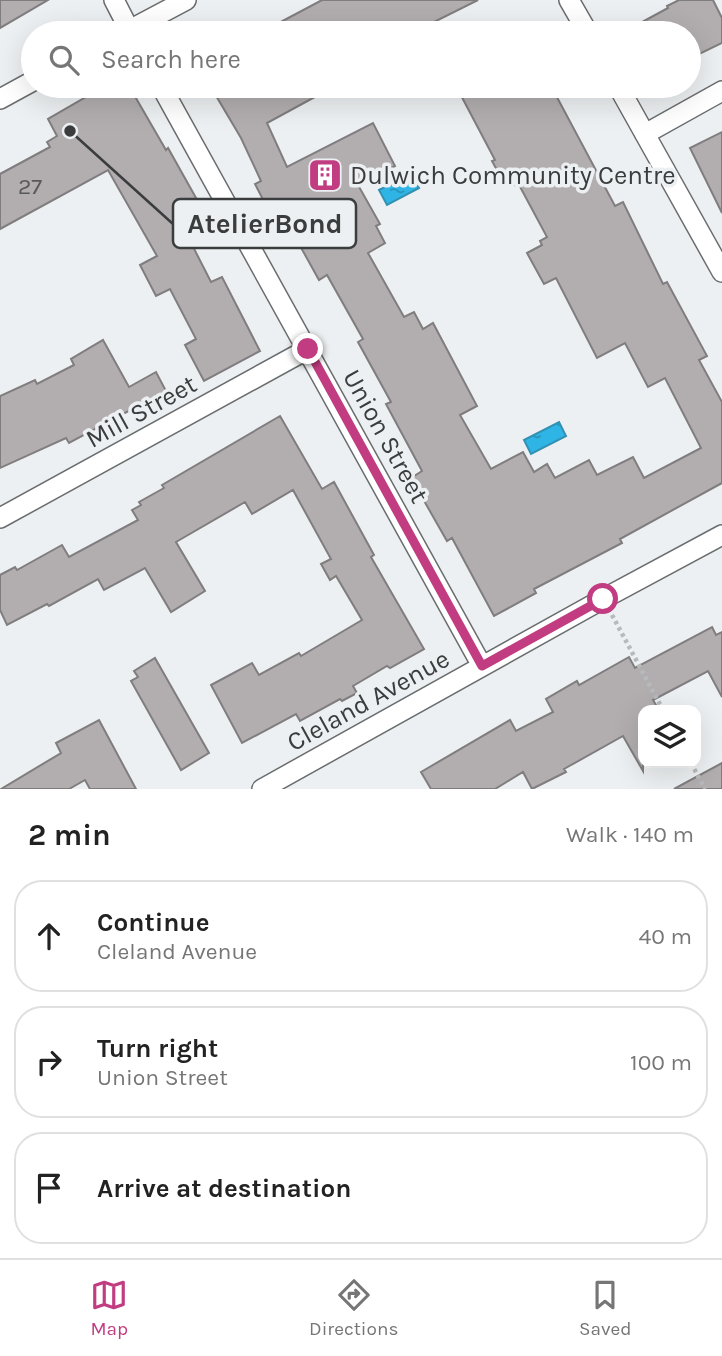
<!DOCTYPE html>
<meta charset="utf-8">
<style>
body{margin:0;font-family:Karla,sans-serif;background:#f2f2f2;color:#222}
.controls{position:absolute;right:21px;bottom:21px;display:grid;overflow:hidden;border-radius:14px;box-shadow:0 7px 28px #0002}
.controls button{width:63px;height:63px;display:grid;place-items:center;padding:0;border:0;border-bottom:2px solid #e0e0e0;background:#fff;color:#222;font:35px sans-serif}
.stop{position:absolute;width:21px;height:21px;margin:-16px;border:5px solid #c13c80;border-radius:50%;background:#fff}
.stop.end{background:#c13c80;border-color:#fff;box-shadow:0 2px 7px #0008}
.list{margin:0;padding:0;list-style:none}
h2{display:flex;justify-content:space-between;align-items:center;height:91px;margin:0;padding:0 28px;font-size:30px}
h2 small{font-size:23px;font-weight:400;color:#767676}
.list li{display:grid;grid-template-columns:46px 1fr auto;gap:21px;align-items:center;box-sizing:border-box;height:112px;margin:0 14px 14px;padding:0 14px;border:2px solid #e0e0e0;border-radius:28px}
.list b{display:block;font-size:26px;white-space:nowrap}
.list p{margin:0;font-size:23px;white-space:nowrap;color:#767676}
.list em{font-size:23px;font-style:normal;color:#767676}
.icon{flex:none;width:38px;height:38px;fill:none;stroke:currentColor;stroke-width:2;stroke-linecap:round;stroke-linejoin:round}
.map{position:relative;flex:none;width:722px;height:789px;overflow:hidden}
.search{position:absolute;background:#fff;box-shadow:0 7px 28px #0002;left:21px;right:21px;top:21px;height:77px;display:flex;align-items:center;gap:18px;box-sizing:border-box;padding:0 24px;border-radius:38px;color:#767676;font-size:26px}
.sheet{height:469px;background:#fff}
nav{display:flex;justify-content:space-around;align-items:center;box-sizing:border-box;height:98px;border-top:2px solid #e0e0e0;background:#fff;font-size:19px;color:#767676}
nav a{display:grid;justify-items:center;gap:4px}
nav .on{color:#c13c80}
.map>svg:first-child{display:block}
</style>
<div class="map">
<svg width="722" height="789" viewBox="0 0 722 789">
<defs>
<pattern id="water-ripples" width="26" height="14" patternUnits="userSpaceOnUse" patternTransform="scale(1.75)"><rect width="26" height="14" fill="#2eb5e5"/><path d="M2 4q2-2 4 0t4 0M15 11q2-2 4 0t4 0" fill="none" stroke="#2894bb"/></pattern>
</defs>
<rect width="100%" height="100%" fill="#edf0f2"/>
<g fill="url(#water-ripples)" stroke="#3291b3" stroke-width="2">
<polygon points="411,173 419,188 387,205 379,190"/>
<polygon points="559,422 566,436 531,454 524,440"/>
</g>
<g fill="#b2aeb0" stroke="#807d7e" stroke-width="2">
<polygon points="0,0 48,0 0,28"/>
<polygon points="322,0 478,0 412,33 260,33"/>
<polygon points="679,0 713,0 722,18 722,43 689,59 689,33 622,33 668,8 667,6"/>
<polygon points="105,86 129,86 166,150 168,148 205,214 183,227 211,282 222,277 260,351 204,381 185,345 196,339 170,289 156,296 140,265 157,256 108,170 0,229 0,174 50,147 47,142 57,136 48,119"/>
<polygon points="229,86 335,86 267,123 287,167 373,123 395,166 358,185 380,224 376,226 385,243 368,253 404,317 414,312 423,329 433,323 477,406 460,415 491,469 523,452 534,472 547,464 555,478 589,460 597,475 633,457 644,478 701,448 665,378 648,387 625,343 597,358 556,278 544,284 527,253 542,245 540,241 547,237 518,183 515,185 512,179 504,183 492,161 495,160 456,86 551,86 615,206 623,202 663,284 667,282 707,356 699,360 722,402 722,483 620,539 622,543 534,589 536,593 494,616 452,538 447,541 411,478 422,471 386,404 391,402 358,342 363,339 327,275 319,280 289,226 279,231 255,184 261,181 241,138 215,94"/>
<polygon points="722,132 722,213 690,148"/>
<polygon points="103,340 129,387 156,372 166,391 69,443 66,438 0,468 0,396 35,380 37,384 74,365 71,359"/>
<polygon points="280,416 322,489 334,482 374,555 371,557 424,649 390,668 387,666 353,686 357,693 342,701 340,699 300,721 296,714 242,743 211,685 252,663 259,675 299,653 301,656 362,620 336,576 330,580 321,564 331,559 293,490 252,514 245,502 176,542 205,591 171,612 145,568 104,590 98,579 49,606 47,604 7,625 0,610 0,575 15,567 17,570 62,545 69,557 138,520 132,510 141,505 139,502 164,488 162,485"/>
<polygon points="712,627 716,635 722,632 722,697 708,671 653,700 659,710 643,710 643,771 623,736 564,769 566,772 532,789 523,772 495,789 431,789 421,772 510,720 516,731 553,712 546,699 577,681 579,685 629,657 635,668"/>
<polygon points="155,658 209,753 181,770 131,681 138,677 134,671"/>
<polygon points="99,720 136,789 90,789 85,780 69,789 1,789 61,753 56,743"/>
<polygon points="722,763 722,789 674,789"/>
</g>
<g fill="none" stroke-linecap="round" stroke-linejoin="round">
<g stroke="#6a6d6e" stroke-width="22">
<g id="street">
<polyline points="114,0 131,33"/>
<polyline points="569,0 588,33"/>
<polyline points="124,33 186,0"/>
<polyline points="161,86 482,666"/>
<polyline points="618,86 722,272"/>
<polyline points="0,99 33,81"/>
<polyline points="645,134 722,91"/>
<polyline points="0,518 308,349"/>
<polyline points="262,789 603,599 722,535"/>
</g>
</g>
<g stroke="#b7babc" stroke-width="4.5" stroke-dasharray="3.5 3.5" stroke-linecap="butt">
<polyline points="612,615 663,710"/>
<polyline points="691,763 705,789"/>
</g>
<use href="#street" stroke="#fff" stroke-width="19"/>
</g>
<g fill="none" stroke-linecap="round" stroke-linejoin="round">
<polyline stroke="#c13c80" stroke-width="9" points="308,349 482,666 603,599"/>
</g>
<defs>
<g id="building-square" transform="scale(1.75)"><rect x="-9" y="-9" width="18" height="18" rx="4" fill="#c13c80" stroke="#edf0f2"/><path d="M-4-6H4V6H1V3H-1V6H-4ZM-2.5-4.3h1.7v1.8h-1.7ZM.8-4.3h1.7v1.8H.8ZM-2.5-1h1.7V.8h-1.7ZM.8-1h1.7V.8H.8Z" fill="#fff"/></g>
</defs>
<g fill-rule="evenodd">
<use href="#building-square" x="325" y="175"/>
</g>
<g text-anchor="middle" stroke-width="7" stroke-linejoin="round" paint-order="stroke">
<g font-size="23" fill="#59585a">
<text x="30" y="194">27</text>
</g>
<g font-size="26" fill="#3b3c3d" stroke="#edf0f2" text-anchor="start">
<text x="350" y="184">Dulwich Community Centre</text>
</g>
<g font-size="26" fill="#3b3c3d" stroke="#edf0f2">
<text transform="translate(141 411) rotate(-29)" y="9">Mill Street</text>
<text transform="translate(386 436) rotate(61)" y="9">Union Street</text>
<text transform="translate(368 700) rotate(-29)" y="9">Cleland Avenue</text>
</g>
</g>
<path fill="none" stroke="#3b3c3d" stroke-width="2.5" d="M70 131L173 224"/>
<circle fill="#3b3c3d" stroke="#edf0f2" stroke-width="2.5" cx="70" cy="131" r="7"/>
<rect fill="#edf0f2" stroke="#3b3c3d" stroke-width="2.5" x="173" y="199" width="183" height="49" rx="7"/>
<g font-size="28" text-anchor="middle" font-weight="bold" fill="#3b3c3d">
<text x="265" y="233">AtelierBond</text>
</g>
</svg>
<div class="controls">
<button><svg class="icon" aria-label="layers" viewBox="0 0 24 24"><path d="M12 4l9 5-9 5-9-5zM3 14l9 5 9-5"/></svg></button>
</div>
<div class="stop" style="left:603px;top:599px"></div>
<div class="stop end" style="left:308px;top:349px"></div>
<div class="search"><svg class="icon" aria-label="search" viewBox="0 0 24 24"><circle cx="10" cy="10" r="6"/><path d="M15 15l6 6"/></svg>Search here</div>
</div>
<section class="sheet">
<h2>2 min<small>Walk · 140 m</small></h2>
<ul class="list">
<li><svg class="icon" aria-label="ahead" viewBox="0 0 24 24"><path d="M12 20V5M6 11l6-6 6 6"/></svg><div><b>Continue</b><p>Cleland Avenue</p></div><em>40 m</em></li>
<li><svg class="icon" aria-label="right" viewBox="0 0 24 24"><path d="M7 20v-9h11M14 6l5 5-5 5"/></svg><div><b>Turn right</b><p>Union Street</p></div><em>100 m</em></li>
<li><svg class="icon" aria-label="arrive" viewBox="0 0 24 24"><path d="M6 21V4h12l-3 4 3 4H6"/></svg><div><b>Arrive at destination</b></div></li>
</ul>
</section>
<nav>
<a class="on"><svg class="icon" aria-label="map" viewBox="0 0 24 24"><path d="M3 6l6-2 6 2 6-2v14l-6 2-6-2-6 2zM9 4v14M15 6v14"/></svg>Map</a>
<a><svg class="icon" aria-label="directions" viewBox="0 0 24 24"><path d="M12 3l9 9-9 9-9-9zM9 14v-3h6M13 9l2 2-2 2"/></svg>Directions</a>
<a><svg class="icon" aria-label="saved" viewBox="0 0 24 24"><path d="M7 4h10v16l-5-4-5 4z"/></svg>Saved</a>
</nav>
